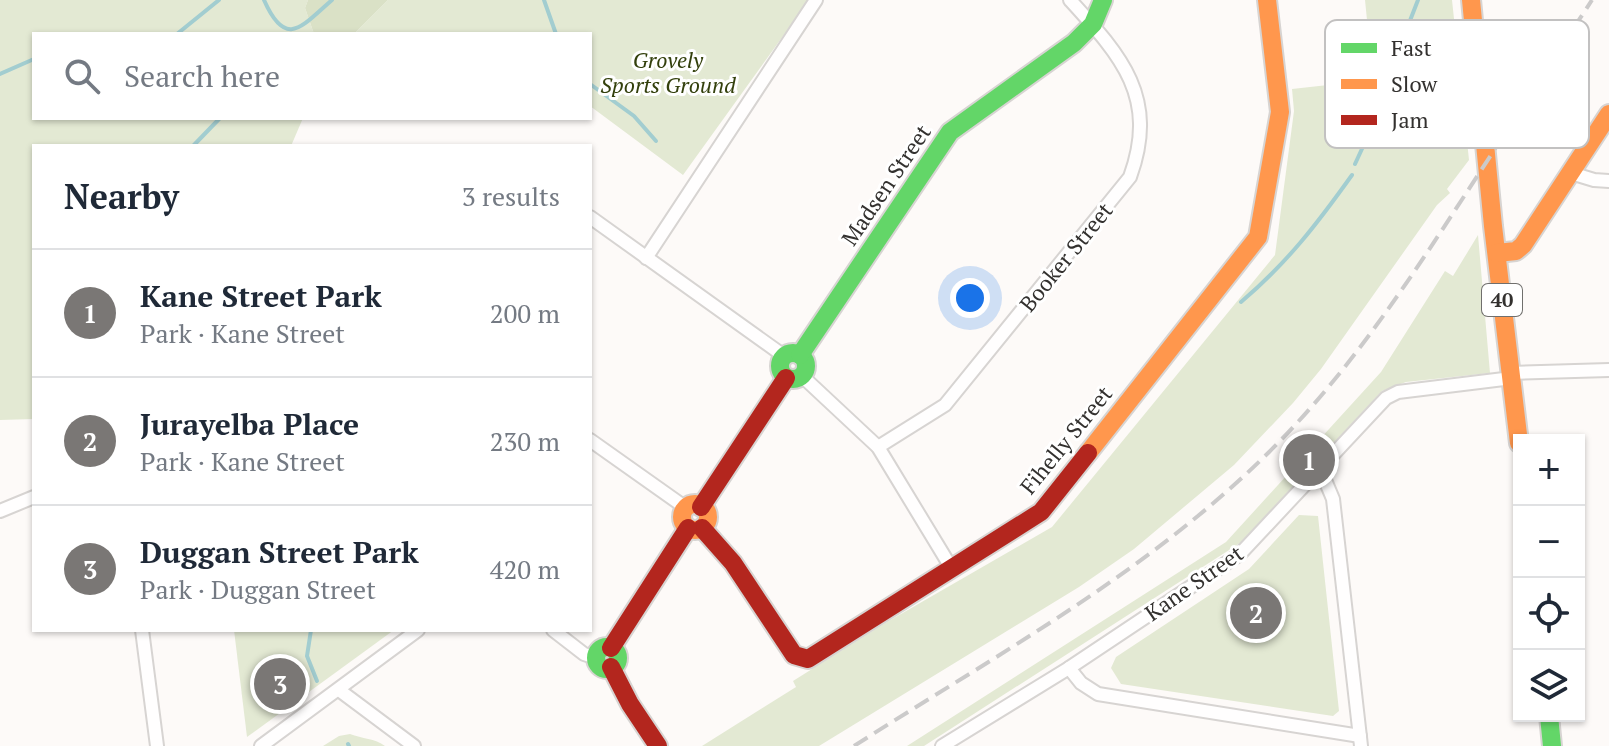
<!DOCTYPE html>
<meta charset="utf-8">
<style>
body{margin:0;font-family:"PT Serif",serif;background:#f2f2f3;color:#1f2937}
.controls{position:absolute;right:24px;bottom:24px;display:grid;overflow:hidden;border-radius:0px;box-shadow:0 2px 6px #0004}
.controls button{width:72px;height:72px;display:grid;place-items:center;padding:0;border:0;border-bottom:2px solid #e0e1e3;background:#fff;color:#1f2937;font:40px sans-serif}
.you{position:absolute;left:970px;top:298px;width:28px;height:28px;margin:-20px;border:6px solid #fff;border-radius:50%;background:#1a73e8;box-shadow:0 0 0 12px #1a73e833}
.badge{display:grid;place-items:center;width:52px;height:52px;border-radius:50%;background:#7a7775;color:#fff;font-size:26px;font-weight:700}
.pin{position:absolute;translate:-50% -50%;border:4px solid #fff;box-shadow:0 2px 8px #0006}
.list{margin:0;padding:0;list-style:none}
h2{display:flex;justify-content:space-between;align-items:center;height:104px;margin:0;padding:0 32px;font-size:34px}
h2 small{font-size:26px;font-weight:400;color:#747a83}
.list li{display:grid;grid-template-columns:52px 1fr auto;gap:24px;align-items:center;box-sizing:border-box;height:128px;padding:0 32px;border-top:2px solid #e0e1e3}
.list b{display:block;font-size:30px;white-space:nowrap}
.list p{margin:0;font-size:26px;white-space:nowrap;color:#747a83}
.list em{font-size:26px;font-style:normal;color:#747a83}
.icon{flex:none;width:44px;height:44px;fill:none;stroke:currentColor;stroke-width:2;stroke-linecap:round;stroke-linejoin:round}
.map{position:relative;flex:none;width:1609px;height:746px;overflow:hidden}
.search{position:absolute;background:#fff;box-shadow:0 2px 6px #0004;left:32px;top:32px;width:560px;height:88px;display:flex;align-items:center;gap:20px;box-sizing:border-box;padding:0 28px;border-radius:0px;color:#747a83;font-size:30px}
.panel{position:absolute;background:#fff;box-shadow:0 2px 6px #0004;left:32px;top:144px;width:560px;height:488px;border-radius:0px}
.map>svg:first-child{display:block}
</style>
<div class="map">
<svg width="1609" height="746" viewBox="0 0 1609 746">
<rect width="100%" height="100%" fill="#fdfaf8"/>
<g fill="#e3e9d3">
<polygon points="0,0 308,0 305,8 314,34 34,34 34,118 303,118 291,146 34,146 34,419 0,420"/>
<polygon points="388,0 809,0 683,175 590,106 590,34 354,34"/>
<polygon points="1365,0 1452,0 1469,160 1447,189 1450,193 1437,205 1321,369 1293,403 1234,465 1134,549 1079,587 819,746 702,746 796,687 793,681 887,622 1052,527 1275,255 1294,111 1292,89 1373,80"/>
<polygon points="1478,235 1490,373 1406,382 1382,391 1240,543 924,746 907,746 1226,542 1381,372 1445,271 1453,276"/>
<polygon points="1299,515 1318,516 1339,711 1333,716 1121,684 1111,668 1116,657 1249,569"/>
<polygon points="234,630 394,630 247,737"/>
<path d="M350 734C362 739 375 738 385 746H323L339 736Z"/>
</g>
<polygon fill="#dae1c6" points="308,0 388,0 354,34 314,34 305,8"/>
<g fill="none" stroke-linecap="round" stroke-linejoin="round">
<g stroke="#a2cdd0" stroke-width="4">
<path d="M264 0C286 50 302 26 332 0"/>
<polyline points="544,0 556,34"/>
<polyline points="177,34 219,0"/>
<polyline points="0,74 34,59"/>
<polyline points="590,84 634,116 656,141"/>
<polyline points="193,146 220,118"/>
<polyline points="1355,164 1391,86 1404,36 1418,0"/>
<path d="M1241 302C1287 263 1317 224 1352 175"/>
<polyline points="311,630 307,656 317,681"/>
<polyline points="348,744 349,746"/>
</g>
<g stroke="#d7d4d2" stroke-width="16">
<g id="street">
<polyline points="1571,173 1594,180 1609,181"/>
<polyline points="590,217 784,356"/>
<polyline points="646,258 816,0"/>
<polyline points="1511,373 1609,370"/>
<polyline points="802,376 878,447 952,569"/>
<polyline points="590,440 686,508"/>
<path d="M878 447 945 405 1130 177C1159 97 1121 56 1070 0"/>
<polyline points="1320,468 1333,499 1361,746"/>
<polyline points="0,511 34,497"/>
<polyline points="142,630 157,746"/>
<polyline points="553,630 584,654 596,658"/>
<polyline points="1069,668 1081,683 1098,694 1360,736"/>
<polyline points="339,690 414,746"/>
<polyline points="261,746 418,630"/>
<polyline points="942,746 1069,668 1240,554 1386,398 1398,392 1512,378"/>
</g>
</g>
<g stroke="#d7d4d2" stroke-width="22">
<g id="fast">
<circle cx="793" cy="366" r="13"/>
<polyline points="800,355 950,132 1074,43 1093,24 1103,0"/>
<circle cx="607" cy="658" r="11"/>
<polyline points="1549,716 1552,746"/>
</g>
</g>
<g stroke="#d7d4d2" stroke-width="22">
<g id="slow">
<polyline points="1471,0 1493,226 1519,443"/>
<polyline points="1497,253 1516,251 1523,245 1609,114"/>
<polyline points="1088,453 1258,237 1280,112 1267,0"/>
<circle cx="695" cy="517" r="13"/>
</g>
</g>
<g stroke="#d7d4d2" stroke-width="22">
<g id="jam">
<polyline points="701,507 786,378"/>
<polyline points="702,528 733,563 794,655 808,659 1041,512 1088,453"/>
<polyline points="611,648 688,528"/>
<polyline points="611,667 630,704 658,746"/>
</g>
</g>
<use href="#street" stroke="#fffefe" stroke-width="12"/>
<use href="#fast" stroke="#63d668" stroke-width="18"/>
<use href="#slow" stroke="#ff974d" stroke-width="18"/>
<use href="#jam" stroke="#b3261e" stroke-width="18"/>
<path stroke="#cbcaca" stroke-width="4" stroke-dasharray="16 8" stroke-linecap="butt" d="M854 746C995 656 1144 574 1264 457 1343 380 1403 290 1463 198 1506 132 1549 66 1592 0"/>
</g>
<g text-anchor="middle" stroke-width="6" stroke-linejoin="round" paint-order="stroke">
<rect fill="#fff" stroke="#706f6d" stroke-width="2" x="1482" y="284" width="40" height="32" rx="6"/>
<g font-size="20" font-weight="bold" fill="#33312f">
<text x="1502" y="307">40</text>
</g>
<g font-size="22" font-style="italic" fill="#33400c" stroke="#fff">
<text x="668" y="68">Grovely<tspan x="668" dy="25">Sports Ground</tspan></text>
</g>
<g font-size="22" fill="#33312f" stroke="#fff">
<text transform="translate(886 185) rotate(-56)" y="8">Madsen Street</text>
<text transform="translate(1066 257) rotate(-51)" y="8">Booker Street</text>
<text transform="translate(1066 440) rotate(-51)" y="8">Fihelly Street</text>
<text transform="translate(1194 583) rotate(-35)" y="8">Kane Street</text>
</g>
</g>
<rect x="1325" y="20" width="264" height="128" rx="12" fill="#fff" stroke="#c2c1c1" stroke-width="2"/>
<rect x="1341" y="43" width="36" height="10" fill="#63d668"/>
<rect x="1341" y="79" width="36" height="10" fill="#ff974d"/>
<rect x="1341" y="115" width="36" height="10" fill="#b3261e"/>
<g font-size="22" fill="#33312f">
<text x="1391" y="56">Fast</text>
<text x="1391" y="92">Slow</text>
<text x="1391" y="128">Jam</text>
</g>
</svg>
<div class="controls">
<button>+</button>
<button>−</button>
<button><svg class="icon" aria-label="locate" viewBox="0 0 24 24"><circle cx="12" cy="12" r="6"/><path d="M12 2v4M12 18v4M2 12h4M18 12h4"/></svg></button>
<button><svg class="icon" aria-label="layers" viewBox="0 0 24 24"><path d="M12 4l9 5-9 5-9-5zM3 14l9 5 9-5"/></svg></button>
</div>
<div class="you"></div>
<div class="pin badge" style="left:1309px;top:460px">1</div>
<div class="pin badge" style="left:1256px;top:613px">2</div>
<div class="pin badge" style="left:280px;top:684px">3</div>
<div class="search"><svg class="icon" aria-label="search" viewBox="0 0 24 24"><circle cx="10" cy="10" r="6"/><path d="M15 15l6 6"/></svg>Search here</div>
<section class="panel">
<h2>Nearby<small>3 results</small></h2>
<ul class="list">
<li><span class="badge">1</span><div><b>Kane Street Park</b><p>Park · Kane Street</p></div><em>200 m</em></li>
<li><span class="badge">2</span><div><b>Jurayelba Place</b><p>Park · Kane Street</p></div><em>230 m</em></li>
<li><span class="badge">3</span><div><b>Duggan Street Park</b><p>Park · Duggan Street</p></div><em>420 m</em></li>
</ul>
</section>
</div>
